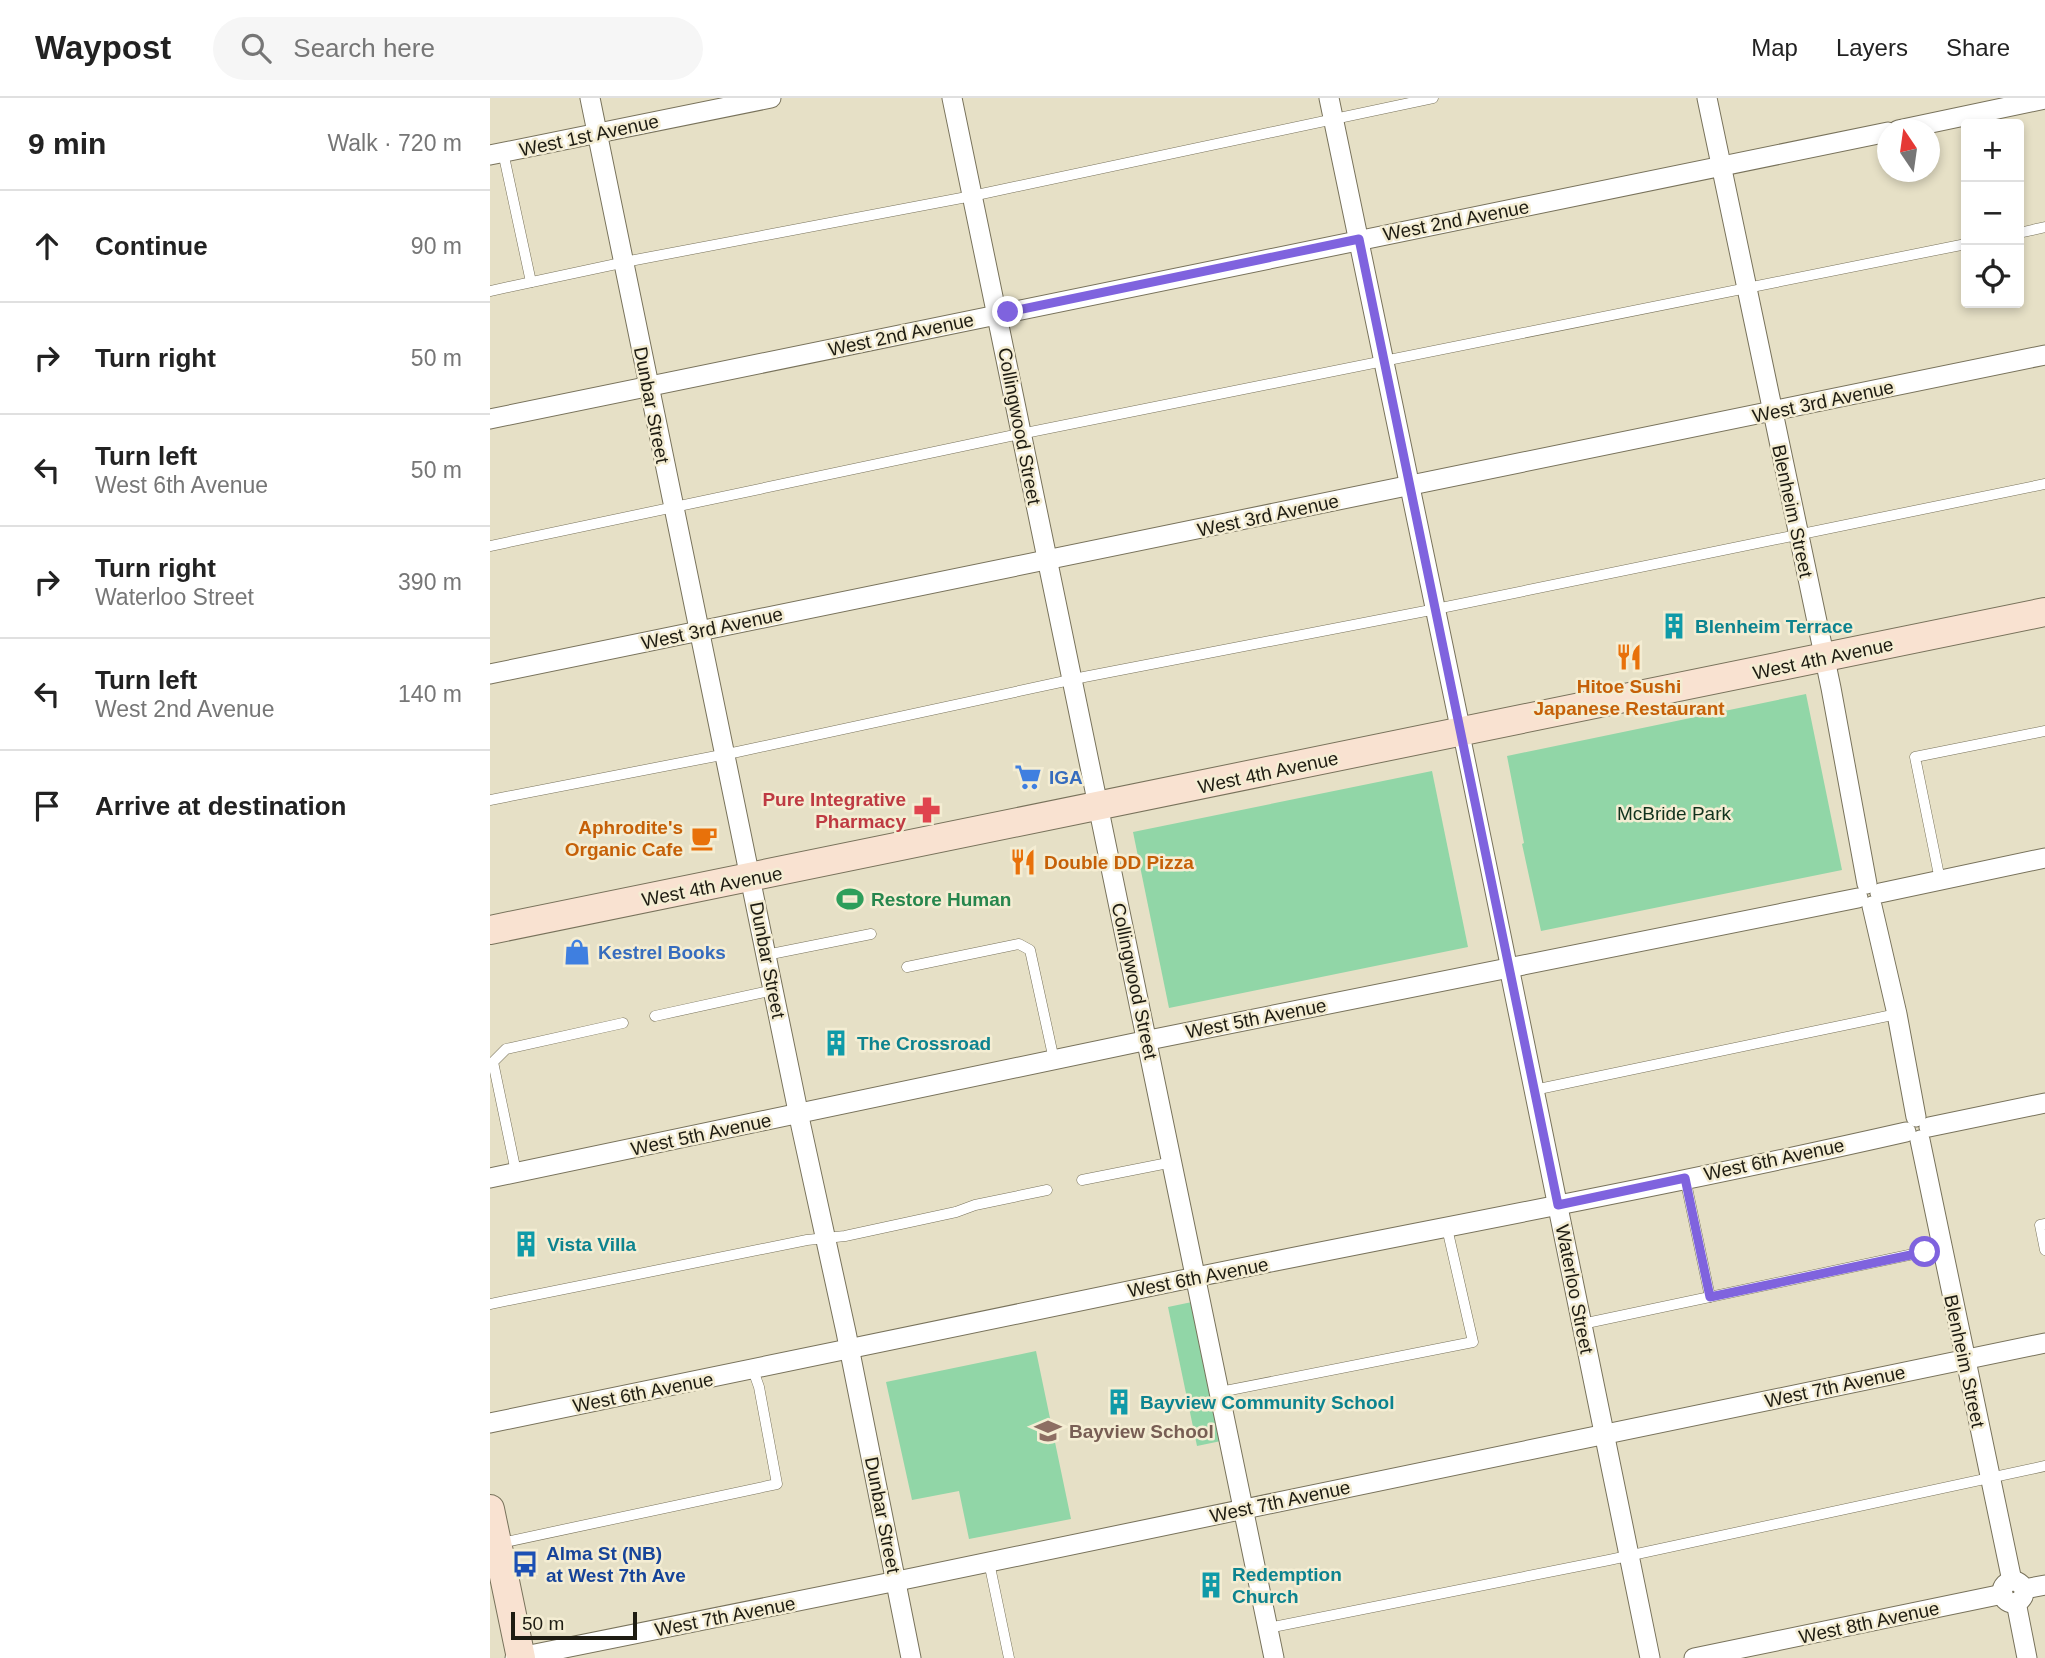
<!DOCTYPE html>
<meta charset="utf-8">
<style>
body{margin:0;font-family:Helvetica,sans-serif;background:#f6f6f6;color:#222}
.controls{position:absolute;right:21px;top:21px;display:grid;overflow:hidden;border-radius:7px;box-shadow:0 4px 10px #0003}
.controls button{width:63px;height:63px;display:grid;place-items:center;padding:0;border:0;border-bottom:2px solid #e0e0e0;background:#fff;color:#222;font:35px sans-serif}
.compass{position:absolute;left:1387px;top:21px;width:63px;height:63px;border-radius:50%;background:#fff;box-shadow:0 4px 10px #0003;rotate:347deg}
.scale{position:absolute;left:21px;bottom:18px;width:126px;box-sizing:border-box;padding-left:7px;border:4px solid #1e1c12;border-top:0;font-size:19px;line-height:24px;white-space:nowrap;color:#1e1c12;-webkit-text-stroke:5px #f4edd3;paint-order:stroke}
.stop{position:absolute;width:21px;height:21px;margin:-16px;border:5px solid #7f63de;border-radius:50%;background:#fff}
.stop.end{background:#7f63de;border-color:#fff;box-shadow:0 2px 7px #0008}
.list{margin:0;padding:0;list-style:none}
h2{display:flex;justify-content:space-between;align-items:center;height:91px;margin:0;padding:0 28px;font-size:30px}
h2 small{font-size:23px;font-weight:400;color:#767676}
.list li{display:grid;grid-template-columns:46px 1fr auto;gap:21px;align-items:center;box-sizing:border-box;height:112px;padding:0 28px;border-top:2px solid #e0e0e0}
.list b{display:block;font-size:26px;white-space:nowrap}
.list p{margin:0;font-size:23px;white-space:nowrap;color:#767676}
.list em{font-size:23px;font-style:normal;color:#767676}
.icon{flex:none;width:38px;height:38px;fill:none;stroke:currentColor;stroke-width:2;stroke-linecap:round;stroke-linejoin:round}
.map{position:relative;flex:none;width:1555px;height:1560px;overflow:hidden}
header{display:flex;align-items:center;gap:42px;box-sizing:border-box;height:98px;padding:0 35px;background:#fff;border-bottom:2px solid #e0e0e0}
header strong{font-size:33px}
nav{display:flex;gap:38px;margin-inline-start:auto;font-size:24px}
.search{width:490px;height:63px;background:#f6f6f6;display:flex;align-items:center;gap:18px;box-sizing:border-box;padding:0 24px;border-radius:38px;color:#767676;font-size:26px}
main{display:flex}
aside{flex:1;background:#fff}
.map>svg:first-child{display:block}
</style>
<header>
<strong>Waypost</strong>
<div class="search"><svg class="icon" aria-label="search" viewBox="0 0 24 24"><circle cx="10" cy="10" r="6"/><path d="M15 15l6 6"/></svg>Search here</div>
<nav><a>Map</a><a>Layers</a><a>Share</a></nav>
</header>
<main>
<aside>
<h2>9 min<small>Walk · 720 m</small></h2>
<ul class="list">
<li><svg class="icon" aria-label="ahead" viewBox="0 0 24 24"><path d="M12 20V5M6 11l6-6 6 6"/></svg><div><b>Continue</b></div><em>90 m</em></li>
<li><svg class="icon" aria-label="right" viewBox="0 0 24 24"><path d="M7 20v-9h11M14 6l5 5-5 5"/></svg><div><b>Turn right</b></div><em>50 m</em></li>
<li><svg class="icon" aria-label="left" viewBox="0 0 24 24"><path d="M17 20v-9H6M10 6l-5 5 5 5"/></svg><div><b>Turn left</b><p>West 6th Avenue</p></div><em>50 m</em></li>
<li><svg class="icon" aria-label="right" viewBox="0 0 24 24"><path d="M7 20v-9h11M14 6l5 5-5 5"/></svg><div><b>Turn right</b><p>Waterloo Street</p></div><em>390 m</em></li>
<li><svg class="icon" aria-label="left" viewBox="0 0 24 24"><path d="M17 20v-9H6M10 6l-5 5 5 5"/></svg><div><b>Turn left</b><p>West 2nd Avenue</p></div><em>140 m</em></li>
<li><svg class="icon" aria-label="arrive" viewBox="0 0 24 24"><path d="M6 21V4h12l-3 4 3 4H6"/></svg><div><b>Arrive at destination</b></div></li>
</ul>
</aside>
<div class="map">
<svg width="1555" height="1560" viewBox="0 0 1555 1560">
<rect width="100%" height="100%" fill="#e6e0c6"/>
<g fill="#91d6a7">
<polygon points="1316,596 1352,772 1051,833 1032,746 1034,745 1017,658"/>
<polygon points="942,673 978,849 679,910 643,734"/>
<polygon points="702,1204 731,1343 707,1348 678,1209"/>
<polygon points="546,1253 581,1421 479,1441 469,1393 422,1402 396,1284"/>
</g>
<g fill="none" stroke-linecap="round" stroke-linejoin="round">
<g stroke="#78725b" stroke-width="11">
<g id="service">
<polyline points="13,54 41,184"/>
<polyline points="1529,135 1555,129"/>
<polyline points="0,193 145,162 482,98 943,0"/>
<polyline points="0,448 520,338 1476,146"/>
<polyline points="0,702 247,654 594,579 946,511 1555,386"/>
<polyline points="1450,782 1425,659 1555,633"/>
<polyline points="276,857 381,836"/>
<polyline points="417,869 529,846 540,852 564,962"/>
<polyline points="165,918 284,892"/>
<polyline points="1044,992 1407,916"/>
<polyline points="26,1074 3,964 16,951 133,925"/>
<polyline points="1195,1080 1220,1199"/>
<polyline points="592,1082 683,1064"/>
<polyline points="1555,1126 1550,1127 1555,1152"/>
<polyline points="0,1206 317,1142 355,1138 466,1114 485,1107 557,1092"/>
<polyline points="1092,1226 1452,1150"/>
<polyline points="730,1294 983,1244 957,1130"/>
<polyline points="11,1445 287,1386 269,1289 263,1272"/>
<polyline points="499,1464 519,1560"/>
<polyline points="778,1530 1119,1462 1555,1368"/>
</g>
</g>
<g stroke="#78725b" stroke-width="18">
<polyline id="pedestrian" points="971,634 1019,869"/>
</g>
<g stroke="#78725b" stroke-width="21">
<g id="minor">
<polyline points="100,0 311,1028 356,1234 421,1560"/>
<polyline points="462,0 784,1560"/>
<polyline points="839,0 971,634"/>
<polyline points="1217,0 1341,590 1377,786"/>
<polyline points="1408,32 1555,1"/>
<polyline points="0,57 281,0"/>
<polyline points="0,321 1398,34"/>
<polyline points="0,576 1555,257"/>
<polyline points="1390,795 1555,760"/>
<polyline points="1382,808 1407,916 1426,1019"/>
<polyline points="1019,869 1160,1560"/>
<polyline points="1439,1029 1555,1005"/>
<polyline points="1430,1042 1522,1483"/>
<polyline points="0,1080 644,945 1368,800"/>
<path d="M0 1325C237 1277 474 1226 711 1178 946 1130 1183 1087 1416 1034"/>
<circle cx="1523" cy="1494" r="11"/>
<polyline points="1534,1491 1555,1487"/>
<polyline points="1526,1504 1537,1560"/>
<polyline points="25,1560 422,1480 1555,1245"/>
<polyline points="1204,1560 1513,1496"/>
</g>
</g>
<g stroke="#78725b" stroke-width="30">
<g id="secondary">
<polyline points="0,832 1555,514"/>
<polyline points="0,1411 31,1560"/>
</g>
</g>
<use href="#service" stroke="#fff" stroke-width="10"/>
<use href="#pedestrian" stroke="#fff" stroke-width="16"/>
<use href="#minor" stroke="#fff" stroke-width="19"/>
<use href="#secondary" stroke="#f9e2d1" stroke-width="28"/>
</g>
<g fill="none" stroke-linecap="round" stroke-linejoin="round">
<polyline stroke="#7f63de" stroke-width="9" points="518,214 869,141 1068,1107 1195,1080 1220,1199 1435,1154"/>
</g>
<defs>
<g id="building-bare" transform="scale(2.1)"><path d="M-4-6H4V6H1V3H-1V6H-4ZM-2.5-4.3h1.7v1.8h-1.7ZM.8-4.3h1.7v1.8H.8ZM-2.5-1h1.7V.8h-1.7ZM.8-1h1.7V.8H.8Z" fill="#0f9aa8" stroke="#f4edd3" stroke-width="2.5" paint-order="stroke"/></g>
<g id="restaurant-bare" transform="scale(2.1)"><path d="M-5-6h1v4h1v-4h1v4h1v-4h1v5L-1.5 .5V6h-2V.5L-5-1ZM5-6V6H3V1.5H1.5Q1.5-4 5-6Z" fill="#e8710a" stroke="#f4edd3" stroke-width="2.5" paint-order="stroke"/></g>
<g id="supermarket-bare" transform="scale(2.1)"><path d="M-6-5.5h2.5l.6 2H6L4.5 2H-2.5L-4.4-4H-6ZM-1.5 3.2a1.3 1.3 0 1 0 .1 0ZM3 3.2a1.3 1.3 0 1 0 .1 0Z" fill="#3f7fe0" stroke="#f4edd3" stroke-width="2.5" paint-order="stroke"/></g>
<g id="pharmacy-bare" transform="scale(2.1)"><path d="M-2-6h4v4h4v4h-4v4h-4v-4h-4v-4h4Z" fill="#e0444e" stroke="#f4edd3" stroke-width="2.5" paint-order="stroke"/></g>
<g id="cafe-bare" transform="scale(2.1)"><path d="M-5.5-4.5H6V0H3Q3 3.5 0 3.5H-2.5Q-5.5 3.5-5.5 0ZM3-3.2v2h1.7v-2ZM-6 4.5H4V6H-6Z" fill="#e8710a" stroke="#f4edd3" stroke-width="2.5" paint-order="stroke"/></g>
<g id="stadium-bare" transform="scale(2.1)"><path d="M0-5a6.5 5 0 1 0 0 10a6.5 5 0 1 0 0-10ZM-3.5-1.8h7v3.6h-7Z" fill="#2e9e5b" stroke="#f4edd3" stroke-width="2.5" paint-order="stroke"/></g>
<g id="shop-bare" transform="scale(2.1)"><path d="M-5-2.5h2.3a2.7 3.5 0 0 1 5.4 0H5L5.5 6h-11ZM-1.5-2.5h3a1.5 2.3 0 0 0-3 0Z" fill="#3f7fe0" stroke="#f4edd3" stroke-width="2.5" paint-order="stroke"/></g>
<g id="school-bare" transform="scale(2.1)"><path d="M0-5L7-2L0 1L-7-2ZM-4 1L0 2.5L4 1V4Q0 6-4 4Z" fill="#8d6e63" stroke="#f4edd3" stroke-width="2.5" paint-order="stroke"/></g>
<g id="bus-bare" transform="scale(2.1)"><path d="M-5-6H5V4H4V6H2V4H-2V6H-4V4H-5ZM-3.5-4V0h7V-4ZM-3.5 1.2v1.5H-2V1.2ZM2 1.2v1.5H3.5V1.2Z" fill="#1a4fb4" stroke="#f4edd3" stroke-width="2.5" paint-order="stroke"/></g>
</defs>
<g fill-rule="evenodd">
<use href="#building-bare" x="1184" y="528"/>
<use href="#restaurant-bare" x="1139" y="559"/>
<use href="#supermarket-bare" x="538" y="679"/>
<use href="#pharmacy-bare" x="437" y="712"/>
<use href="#cafe-bare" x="214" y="740"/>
<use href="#restaurant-bare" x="533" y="764"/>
<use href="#stadium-bare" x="360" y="801"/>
<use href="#shop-bare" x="87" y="854"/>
<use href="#building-bare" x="346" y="945"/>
<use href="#building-bare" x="36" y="1146"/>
<use href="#building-bare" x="629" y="1304"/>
<use href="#school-bare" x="558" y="1333"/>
<use href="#bus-bare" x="35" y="1466"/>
<use href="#building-bare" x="721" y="1487"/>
</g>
<g text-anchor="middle" stroke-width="5" stroke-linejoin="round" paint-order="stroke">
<g font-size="19" fill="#1e1c12" stroke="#f4edd3">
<text transform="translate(99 37) rotate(-12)" y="7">West 1st Avenue</text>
<text transform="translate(966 122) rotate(-11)" y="7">West 2nd Avenue</text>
<text transform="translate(411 236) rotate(-12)" y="7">West 2nd Avenue</text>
<text transform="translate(1333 303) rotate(-12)" y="7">West 3rd Avenue</text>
<text transform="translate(162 307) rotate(79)" y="7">Dunbar Street</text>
<text transform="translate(530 328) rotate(79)" y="7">Collingwood Street</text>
<text transform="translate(1303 413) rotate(78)" y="7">Blenheim Street</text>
<text transform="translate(778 417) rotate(-12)" y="7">West 3rd Avenue</text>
<text transform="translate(222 530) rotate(-12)" y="7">West 3rd Avenue</text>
<text transform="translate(1333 560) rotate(-12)" y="7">West 4th Avenue</text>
<text transform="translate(778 674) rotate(-12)" y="7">West 4th Avenue</text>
<text transform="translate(222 788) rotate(-11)" y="7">West 4th Avenue</text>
<text transform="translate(278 862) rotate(79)" y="7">Dunbar Street</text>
<text transform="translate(645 883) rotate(78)" y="7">Collingwood Street</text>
<text transform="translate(766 920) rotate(-11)" y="7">West 5th Avenue</text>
<text transform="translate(211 1036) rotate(-12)" y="7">West 5th Avenue</text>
<text transform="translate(1284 1061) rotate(-12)" y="7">West 6th Avenue</text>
<text transform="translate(708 1179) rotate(-11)" y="7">West 6th Avenue</text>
<text transform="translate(1085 1191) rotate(79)" y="7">Waterloo Street</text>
<text transform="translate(1475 1263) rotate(78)" y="7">Blenheim Street</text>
<text transform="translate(1345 1288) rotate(-12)" y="7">West 7th Avenue</text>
<text transform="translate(153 1294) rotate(-11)" y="7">West 6th Avenue</text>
<text transform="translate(790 1403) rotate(-12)" y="7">West 7th Avenue</text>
<text transform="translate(393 1417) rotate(79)" y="7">Dunbar Street</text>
<text transform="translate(235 1518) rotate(-11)" y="7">West 7th Avenue</text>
<text transform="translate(1379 1524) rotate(-12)" y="7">West 8th Avenue</text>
</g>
<g font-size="19" font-weight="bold" fill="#0d838f" stroke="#f4edd3" text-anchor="start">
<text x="1205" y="535">Blenheim Terrace</text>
<text x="367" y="952">The Crossroad</text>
<text x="57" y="1153">Vista Villa</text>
<text x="650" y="1311">Bayview Community School</text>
<text x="742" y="1483">Redemption<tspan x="742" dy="22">Church</tspan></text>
</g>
<g font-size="19" font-weight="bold" fill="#c56008" stroke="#f4edd3">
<text x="1139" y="595">Hitoe Sushi<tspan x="1139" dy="22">Japanese Restaurant</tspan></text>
<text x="193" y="736" text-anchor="end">Aphrodite's<tspan x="193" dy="22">Organic Cafe</tspan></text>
<text x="554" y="771" text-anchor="start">Double DD Pizza</text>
</g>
<g font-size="19" font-weight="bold" fill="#366cbe" stroke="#f4edd3" text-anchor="start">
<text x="559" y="686">IGA</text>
<text x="108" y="861">Kestrel Books</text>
</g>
<g font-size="19" font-weight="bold" fill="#be3a42" stroke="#f4edd3" text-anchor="end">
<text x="416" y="708">Pure Integrative<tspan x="416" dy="22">Pharmacy</tspan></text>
</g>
<g font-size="19" fill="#10321d" stroke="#f4edd3">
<text x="1184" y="722">McBride Park</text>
</g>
<g font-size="19" font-weight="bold" fill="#27864d" stroke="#f4edd3" text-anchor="start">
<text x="381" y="808">Restore Human</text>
</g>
<g font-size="19" font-weight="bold" fill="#785e54" stroke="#f4edd3" text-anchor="start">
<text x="579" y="1340">Bayview School</text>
</g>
<g font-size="19" font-weight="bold" fill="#164399" stroke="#f4edd3" text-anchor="start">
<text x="56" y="1462">Alma St (NB)<tspan x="56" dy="22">at West 7th Ave</tspan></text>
</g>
</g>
</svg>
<div class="controls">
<button>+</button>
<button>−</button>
<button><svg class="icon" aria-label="locate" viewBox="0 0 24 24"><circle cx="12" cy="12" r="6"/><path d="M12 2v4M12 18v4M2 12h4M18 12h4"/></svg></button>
</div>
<svg class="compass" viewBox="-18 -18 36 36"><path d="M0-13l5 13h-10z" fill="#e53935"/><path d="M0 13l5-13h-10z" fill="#767676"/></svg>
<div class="scale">50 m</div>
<div class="stop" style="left:1435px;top:1154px"></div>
<div class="stop end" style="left:518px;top:214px"></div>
</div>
</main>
